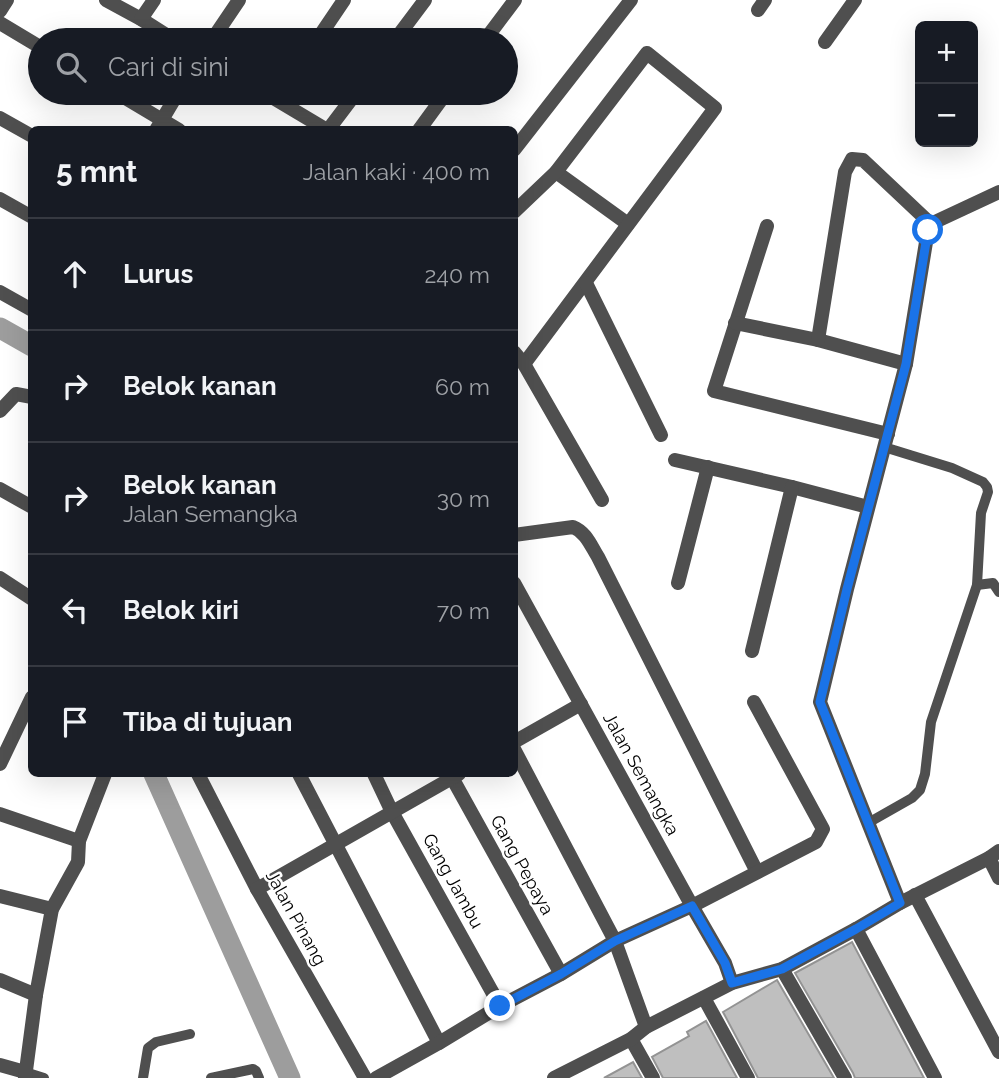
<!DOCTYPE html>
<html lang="id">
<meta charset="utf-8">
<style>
body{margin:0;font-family:Raleway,sans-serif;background:#242831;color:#f1f3f6}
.controls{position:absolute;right:21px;top:21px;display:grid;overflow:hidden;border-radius:10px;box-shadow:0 7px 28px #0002}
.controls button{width:63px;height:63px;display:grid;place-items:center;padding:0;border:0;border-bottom:2px solid #363941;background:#171b24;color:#f1f3f6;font:35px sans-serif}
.stop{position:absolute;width:21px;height:21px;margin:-16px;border:5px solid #1a73e8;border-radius:50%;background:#fff}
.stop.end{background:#1a73e8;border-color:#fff;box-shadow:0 2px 7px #0008}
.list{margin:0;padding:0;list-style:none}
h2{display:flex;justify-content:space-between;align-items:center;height:91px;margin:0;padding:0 28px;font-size:30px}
h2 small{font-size:23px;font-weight:400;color:#9ea1a6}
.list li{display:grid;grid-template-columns:46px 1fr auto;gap:21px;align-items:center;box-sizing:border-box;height:112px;padding:0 28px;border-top:2px solid #363941}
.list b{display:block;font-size:26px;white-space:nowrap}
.list p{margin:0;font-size:23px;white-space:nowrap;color:#9ea1a6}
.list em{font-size:23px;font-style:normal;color:#9ea1a6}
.icon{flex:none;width:38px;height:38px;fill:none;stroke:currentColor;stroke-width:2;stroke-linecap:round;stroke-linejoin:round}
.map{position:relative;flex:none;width:999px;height:1078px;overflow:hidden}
.search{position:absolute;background:#171b24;box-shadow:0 7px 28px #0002;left:28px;top:28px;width:490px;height:77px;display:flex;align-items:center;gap:18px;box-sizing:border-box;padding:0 24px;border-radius:38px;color:#9ea1a6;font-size:26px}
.panel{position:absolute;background:#171b24;box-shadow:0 7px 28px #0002;left:28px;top:126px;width:490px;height:651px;border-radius:10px}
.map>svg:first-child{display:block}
</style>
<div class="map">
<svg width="999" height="1078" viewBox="0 0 999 1078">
<rect width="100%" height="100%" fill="#fff"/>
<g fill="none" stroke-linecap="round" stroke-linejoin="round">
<g stroke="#9d9d9d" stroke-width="21">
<polyline points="0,328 32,346"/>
<polyline points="154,774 290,1078"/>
</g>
</g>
<g fill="#bfbfbf" stroke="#939393" stroke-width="2">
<polygon points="852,942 924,1078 855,1078 853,1073 795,973"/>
<polygon points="777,980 834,1078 758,1078 723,1012"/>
<polygon points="706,1021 737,1078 663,1078 652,1057 689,1036 687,1032"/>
<polygon points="633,1062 642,1078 604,1078"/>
</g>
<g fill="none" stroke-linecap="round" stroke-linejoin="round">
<g stroke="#4f4f4f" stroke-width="10">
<polyline points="977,585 993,583 999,592"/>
<polyline points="868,823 912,798 920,790 925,774 931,722 977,585 981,513 988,492 987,487 983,482 952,468 884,447"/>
<polyline points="25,1072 44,1078"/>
<polyline points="143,1078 148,1048 156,1042 190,1034"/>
<polyline points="211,1078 253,1069 256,1071 259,1078"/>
</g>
<g stroke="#4f4f4f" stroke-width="14">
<polyline points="106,0 141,19 174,40"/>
<polyline points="758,10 765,0"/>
<polyline points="0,11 7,0"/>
<polyline points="141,19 154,0"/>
<polyline points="0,23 40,47"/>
<polyline points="212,40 239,0"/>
<polyline points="317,40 344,0"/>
<polyline points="395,40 425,0"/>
<polyline points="485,40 515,0"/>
<polyline points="825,42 855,0"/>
<polyline points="117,93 179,130"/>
<polyline points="265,93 327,130"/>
<polyline points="0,118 32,136"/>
<polyline points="156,130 178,93"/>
<polyline points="328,130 356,93"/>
<polyline points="419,130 446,93"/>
<polyline points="514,150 631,0"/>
<polyline points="556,172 628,224"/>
<polyline points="0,199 32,217"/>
<polyline points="514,212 556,172 647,53 715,108 524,364"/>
<polyline points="767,226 714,391 888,434"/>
<polyline points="586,283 661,435"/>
<polyline points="0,292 32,310"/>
<polyline points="735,323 818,340 906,364"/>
<polyline points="818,340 845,172 852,159 863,160 932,225"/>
<polyline points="514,352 524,364 602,500"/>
<polyline points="0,411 16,394 32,397"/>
<polyline points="675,460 792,487 868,507"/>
<polyline points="0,489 32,507"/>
<path d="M514 535 573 527C586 532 591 546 598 557L757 872"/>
<polyline points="0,578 32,599"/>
<polyline points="514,583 692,906 725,963 732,983"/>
<polyline points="678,583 708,467"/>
<polyline points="752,651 792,487"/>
<polyline points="514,742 581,704"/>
<polyline points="514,749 615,941 646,1027"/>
<polyline points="0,764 32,697"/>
<polyline points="198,774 257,889 365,1078"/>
<polyline points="299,774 439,1043"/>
<polyline points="374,774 392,812 500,1006"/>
<polyline points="450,774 561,974"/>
<polyline points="0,814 79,841"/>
<polyline points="989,858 999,878"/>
<polyline points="257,889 459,774"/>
<polyline points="915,895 999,1052"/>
<polyline points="0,896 52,909"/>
<polyline points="900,903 820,702 847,589 906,364 928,230 937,221 999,192"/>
<polyline points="856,929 935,1078"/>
<polyline points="782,969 845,1078"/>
<polyline points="0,980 36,995"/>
<polyline points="704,998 748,1078"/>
<polyline points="631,1039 653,1078"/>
<polyline points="0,1065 25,1072"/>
<polyline points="25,1078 36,995 52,909 78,862 79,841 105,774"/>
<polyline points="376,1078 439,1043 500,1006 561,974 615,941 692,906 816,842 823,829 754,702"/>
<polyline points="554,1078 631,1039 646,1027 732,983 782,969 856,929 900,903 989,858 999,851"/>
</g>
</g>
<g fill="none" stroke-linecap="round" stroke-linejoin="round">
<polyline stroke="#1a73e8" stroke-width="9" points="500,1006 561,974 615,941 692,906 725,963 732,983 782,969 856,929 900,903 820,702 847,589 906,364 928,230"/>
</g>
<g text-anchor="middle" stroke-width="5" stroke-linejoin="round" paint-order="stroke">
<g font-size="18" fill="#000" stroke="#fff">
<text transform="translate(641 774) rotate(61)" y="6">Jalan Semangka</text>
<text transform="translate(522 865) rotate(61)" y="6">Gang Pepaya</text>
<text transform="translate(453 881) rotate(61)" y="6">Gang Jambu</text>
<text transform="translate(296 918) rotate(61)" y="6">Jalan Pinang</text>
</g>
</g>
</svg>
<div class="controls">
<button>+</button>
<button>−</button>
</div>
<div class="stop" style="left:928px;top:230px"></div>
<div class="stop end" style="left:500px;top:1006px"></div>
<div class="search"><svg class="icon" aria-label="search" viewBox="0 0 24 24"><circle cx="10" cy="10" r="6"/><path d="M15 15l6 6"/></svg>Cari di sini</div>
<section class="panel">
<h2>5 mnt<small>Jalan kaki · 400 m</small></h2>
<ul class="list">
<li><svg class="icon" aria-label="ahead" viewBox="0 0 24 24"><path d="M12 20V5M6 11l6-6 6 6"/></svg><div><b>Lurus</b></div><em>240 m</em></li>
<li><svg class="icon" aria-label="right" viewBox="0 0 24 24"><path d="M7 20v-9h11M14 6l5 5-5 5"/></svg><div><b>Belok kanan</b></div><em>60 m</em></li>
<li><svg class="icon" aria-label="right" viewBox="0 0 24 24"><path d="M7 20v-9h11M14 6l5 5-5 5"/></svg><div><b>Belok kanan</b><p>Jalan Semangka</p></div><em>30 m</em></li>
<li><svg class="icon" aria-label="left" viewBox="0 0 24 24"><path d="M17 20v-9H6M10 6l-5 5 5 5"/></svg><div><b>Belok kiri</b></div><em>70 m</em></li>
<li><svg class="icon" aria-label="arrive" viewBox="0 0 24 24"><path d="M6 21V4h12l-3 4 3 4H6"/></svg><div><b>Tiba di tujuan</b></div></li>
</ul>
</section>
</div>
